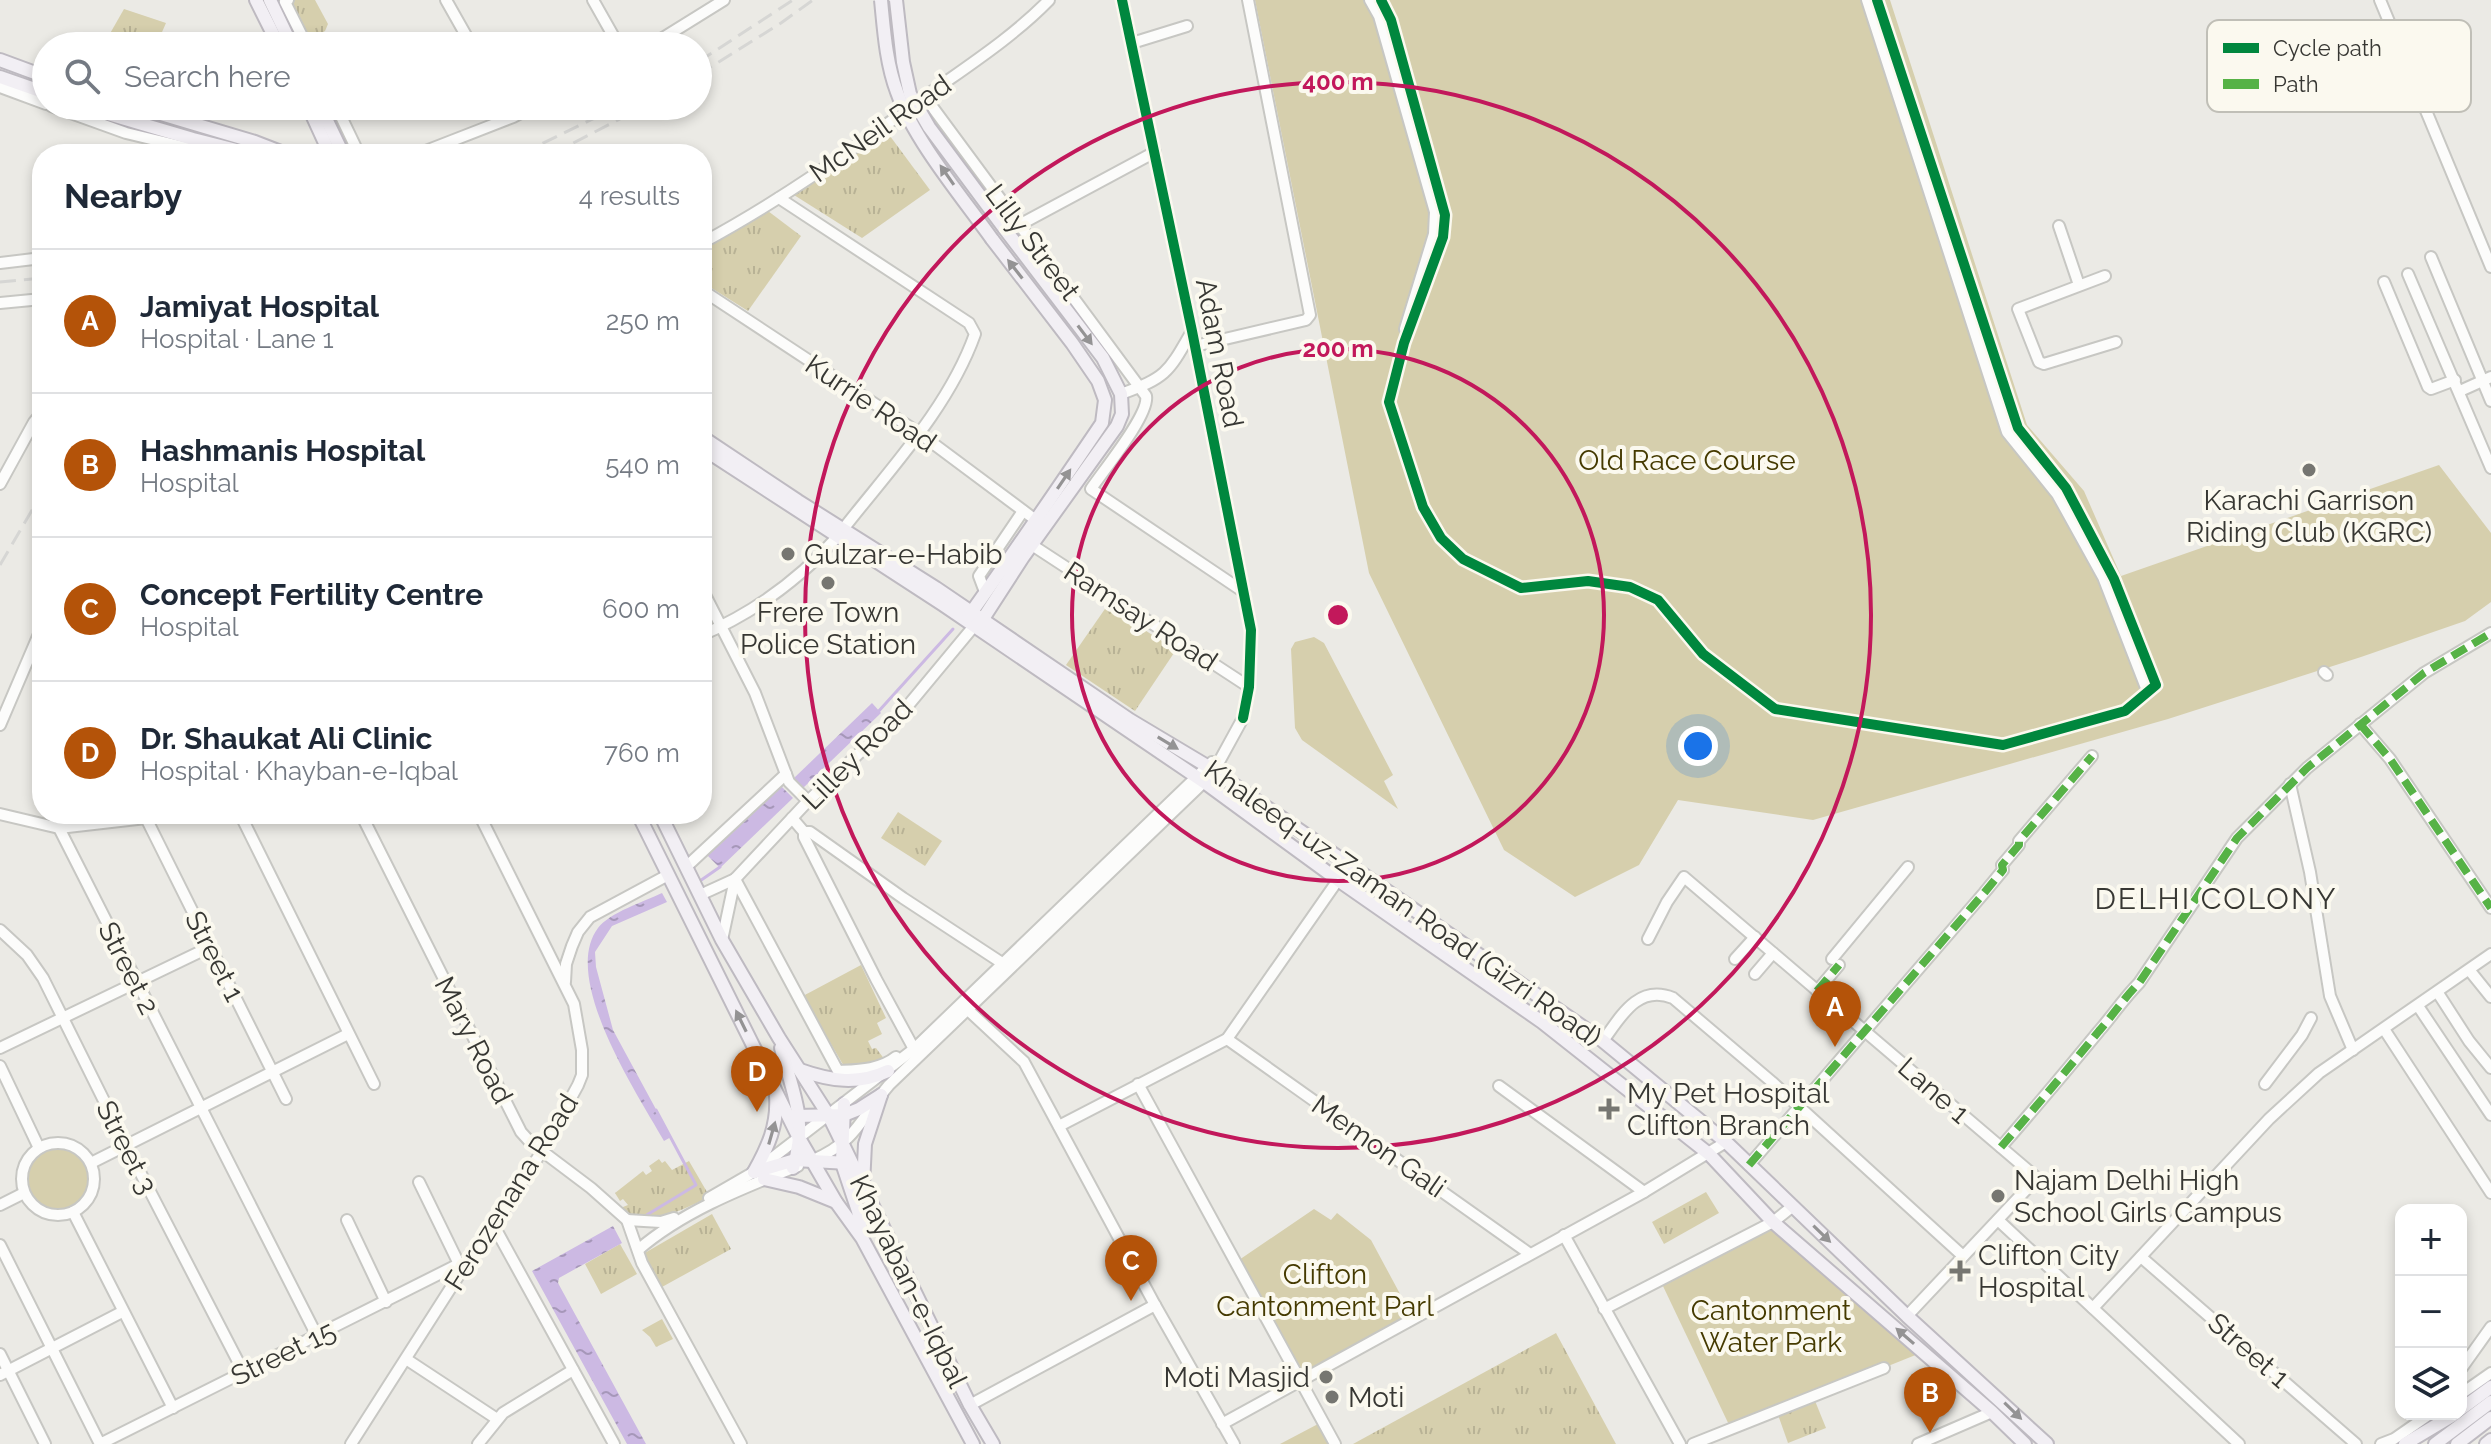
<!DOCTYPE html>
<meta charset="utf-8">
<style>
body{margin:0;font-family:Raleway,sans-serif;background:#f2f2f3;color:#1f2937}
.controls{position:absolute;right:24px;bottom:24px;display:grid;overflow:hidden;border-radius:16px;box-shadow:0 4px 12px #0003}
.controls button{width:72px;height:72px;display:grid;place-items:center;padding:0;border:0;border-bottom:2px solid #e0e1e3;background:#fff;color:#1f2937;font:40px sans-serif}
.you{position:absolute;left:1698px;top:746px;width:28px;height:28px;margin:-20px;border:6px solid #fff;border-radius:50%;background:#1a73e8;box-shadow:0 0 0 12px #1a73e833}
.badge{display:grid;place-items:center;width:52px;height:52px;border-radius:50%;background:#b45309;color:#fff;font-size:26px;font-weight:700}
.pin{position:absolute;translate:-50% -66px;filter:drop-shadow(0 2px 4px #0008)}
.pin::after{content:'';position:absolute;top:42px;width:28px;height:24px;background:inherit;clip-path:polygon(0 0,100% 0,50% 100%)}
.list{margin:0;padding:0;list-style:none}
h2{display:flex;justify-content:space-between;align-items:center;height:104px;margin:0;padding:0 32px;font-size:34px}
h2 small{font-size:26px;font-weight:400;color:#747a83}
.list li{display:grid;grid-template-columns:52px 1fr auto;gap:24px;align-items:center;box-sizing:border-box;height:144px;padding:0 32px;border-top:2px solid #e0e1e3}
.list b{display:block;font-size:30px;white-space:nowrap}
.list p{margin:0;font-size:26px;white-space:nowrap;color:#747a83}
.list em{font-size:26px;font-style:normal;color:#747a83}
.icon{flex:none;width:44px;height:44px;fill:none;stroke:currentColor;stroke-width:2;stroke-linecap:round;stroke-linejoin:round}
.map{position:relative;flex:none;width:2491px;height:1444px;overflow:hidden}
.search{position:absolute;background:#fff;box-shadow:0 4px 12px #0003;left:32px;top:32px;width:680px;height:88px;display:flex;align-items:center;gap:20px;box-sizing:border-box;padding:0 28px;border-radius:44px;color:#747a83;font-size:30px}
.panel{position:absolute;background:#fff;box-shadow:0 4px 12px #0003;left:32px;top:144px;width:680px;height:680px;border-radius:32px}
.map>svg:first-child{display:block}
</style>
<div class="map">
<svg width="2491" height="1444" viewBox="0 0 2491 1444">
<defs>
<pattern id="grass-tufts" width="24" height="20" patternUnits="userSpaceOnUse" patternTransform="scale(2)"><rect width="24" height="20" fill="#d6cfad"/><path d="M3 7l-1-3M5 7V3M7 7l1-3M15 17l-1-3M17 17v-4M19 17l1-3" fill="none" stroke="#b8b295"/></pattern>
<pattern id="water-ripples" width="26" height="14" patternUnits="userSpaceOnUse" patternTransform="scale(2)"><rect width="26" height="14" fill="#ccb9e3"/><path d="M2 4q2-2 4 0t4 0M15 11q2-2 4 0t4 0" fill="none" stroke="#a697b9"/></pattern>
</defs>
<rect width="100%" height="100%" fill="#ebeae5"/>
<g fill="url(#grass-tufts)">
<polygon points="288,0 315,0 328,24 325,31 305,42"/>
<polygon points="124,9 166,23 156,46 110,46 104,44"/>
<polygon points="887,132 930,190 862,238 794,195"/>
<polygon points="768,211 801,236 748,311 702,282 702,249"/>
<polygon points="1107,606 1176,650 1135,711 1066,665"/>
<polygon points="898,812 942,841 925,866 881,838"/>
<polygon points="861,965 886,1018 877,1023 882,1034 868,1041 872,1049 876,1048 885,1060 878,1063 845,1068 803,996"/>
<path d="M659 1159 662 1163 665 1161 672 1170 689 1161 707 1192 705 1199C679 1211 645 1230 618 1209L628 1205 623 1199 620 1201 615 1193 643 1171 646 1175 652 1171 649 1166Z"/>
<polygon points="1706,1192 1719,1213 1664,1244 1652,1222"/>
<polygon points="712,1214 731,1249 662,1287 643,1254"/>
<polygon points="620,1244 637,1274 601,1294 585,1264"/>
<polygon points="662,1319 673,1339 656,1347 650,1337 642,1330"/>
<polygon points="1556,1333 1616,1444 1353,1444"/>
<polygon points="1813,1396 1826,1428 1788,1443 1777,1412"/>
<polygon points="1318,1424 1329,1444 1280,1444"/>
</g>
<g fill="#d6cfad">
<polygon points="1255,0 1890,0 2027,425 2084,491 2121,576 2439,465 2491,533 2491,602 2465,621 2361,657 2168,719 1813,820 1678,800 1639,865 1575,897 1504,850 1369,573"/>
<polygon points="1314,637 1324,643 1393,775 1384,781 1398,809 1302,740 1295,728 1291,649 1295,642"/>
<circle cx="58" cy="1179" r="36"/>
<polygon points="1314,1209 1331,1220 1337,1213 1371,1240 1413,1318 1301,1379 1236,1262"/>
<polygon points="1773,1222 1923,1352 1731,1429 1662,1284"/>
</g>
<g fill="url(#water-ripples)">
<polygon points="872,703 881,713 802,789 793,779"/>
<polygon points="778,783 793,798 720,868 706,854"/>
<path d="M662 893 667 902 612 926 595 952 596 967 613 1030 671 1137 664 1141C638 1095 560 978 598 928 609 913 645 901 662 893Z"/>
<polygon points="613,1226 622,1243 559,1278 558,1283 646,1444 627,1444 532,1271"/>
</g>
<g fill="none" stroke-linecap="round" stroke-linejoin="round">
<g stroke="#ccb9e3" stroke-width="3">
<polyline points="877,713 953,629"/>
<polyline points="697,883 720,867"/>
<polyline points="645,1216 696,1185 656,1110"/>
</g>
<g stroke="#c7c7c3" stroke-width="14">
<g id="minor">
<polyline points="288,0 285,2 307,46"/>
<polyline points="446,0 472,46"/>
<polyline points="593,0 619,46"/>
<polyline points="1370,0 1379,16 1435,212 1434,234 1405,329"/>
<polyline points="1381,0 1391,20 1445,215 1443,237 1404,343 1389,402 1423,507 1441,538 1463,559 1521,588 1588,581 1630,587 1658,600 1703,654 1775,709 2003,745 2125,711 2156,685 2114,579 2066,488 2018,428 1877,0"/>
<polyline points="1867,0 2007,432 2057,494 2103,577 2148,693"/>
<polyline points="2380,0 2491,267"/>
<polyline points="1132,43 1187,26"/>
<polyline points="650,46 724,0"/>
<polyline points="0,87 46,104"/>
<path d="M925 97 1146 396C1150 414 1103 471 1091 489L1244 592"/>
<polyline points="51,106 126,133 213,154"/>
<polyline points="336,106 359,154"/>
<polyline points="418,154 513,117 534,106"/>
<path d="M779 198 969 323 975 334C949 407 891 468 844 528"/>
<polyline points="1021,224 1155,152"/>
<polyline points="2059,226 2079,285"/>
<path d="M702 243C780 201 852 150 923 98 966 67 1012 38 1049 0"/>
<polyline points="2431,257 2491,401"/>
<polyline points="0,263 42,258"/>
<polyline points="2408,274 2491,468"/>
<polyline points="2105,276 2018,309 2039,362 2044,364 2116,342"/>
<polyline points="2384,282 2428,387 2431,389 2455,380"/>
<polyline points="702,290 919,433 1037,521"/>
<polyline points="0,303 42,299"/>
<polyline points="1195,346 1306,320 1310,315 1248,0"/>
<polyline points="2460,391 2491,377"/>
<path d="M1121 394C1167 377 1168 373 1192 331"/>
<polyline points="0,484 34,422 42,412"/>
<polyline points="1032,545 1249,687"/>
<polyline points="702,589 755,693 789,782 808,801"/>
<polyline points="985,592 979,576 1023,511"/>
<path d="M702 635C755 612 800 579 838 536"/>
<polyline points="2324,672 2327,675"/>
<polyline points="2360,724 2390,759 2491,908"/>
<polyline points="0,725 42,627"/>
<polyline points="2290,784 2310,872 2330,996 2353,1050"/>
<polyline points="0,814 59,828 146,818 154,814"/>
<polyline points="144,814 286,1099"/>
<polyline points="240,814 374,1084"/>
<polyline points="361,814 521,1132 530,1142 591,1188 627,1220 642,1263 741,1444"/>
<polyline points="792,818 804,832 810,832 903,898 1002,963"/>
<polyline points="59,828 317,1336"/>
<polyline points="804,832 804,837 876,979 914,1049"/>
<polyline points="686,867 786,774"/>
<path d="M735 879 838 1071C858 1070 880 1070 896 1057"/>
<polyline points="700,895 735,879 808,801 901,714 974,626"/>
<polyline points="0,930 27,955 43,978 126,1145 244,1373"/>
<polyline points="1648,939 1667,902 1684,877 2037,1178 1907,1316"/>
<polyline points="722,940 735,879"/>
<polyline points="1735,959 1755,937"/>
<polyline points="1832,959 1908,867"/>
<polyline points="2470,971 2491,997"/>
<polyline points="1755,974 1773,953"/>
<polyline points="565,982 566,964 572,946 578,932 590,917 668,875"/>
<polyline points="1817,991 1839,965"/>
<polyline points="2438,993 2469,1041 2491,1068"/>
<polyline points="2418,1006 2491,1115"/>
<polyline points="967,1009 1024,1062 1155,1305 1234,1444"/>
<polyline points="2384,1029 2491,1193"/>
<polyline points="1227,1039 1530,1254"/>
<path d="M1603 1041C1621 1016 1638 984 1673 998L1772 1082 1963 1256"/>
<polyline points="0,1048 210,947"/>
<polyline points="0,1066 39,1148"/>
<polyline points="1138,1084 1335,1444"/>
<polyline points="2265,1084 2302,1035 2311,1018"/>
<polyline points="1499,1086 1644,1192"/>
<polyline points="1059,1126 1227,1039 1338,880"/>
<circle cx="58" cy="1179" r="36"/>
<path d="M2001 1147C2034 1109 2067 1070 2099 1031 2113 1015 2124 998 2139 983L2237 838 2307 768 2424 673 2491 633"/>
<path d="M813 1160C856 1142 861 1118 889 1085L1204 782 1214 771 1243 718 1249 687 1251 630 1192 331 1122 0"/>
<polyline points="91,1163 348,1034"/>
<polyline points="1749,1165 1984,893 2003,870 2002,865 2019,845 2019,841 2092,756"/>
<polyline points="419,1182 459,1264"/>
<polyline points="709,1198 754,1172 914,1049 1212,762"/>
<polyline points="0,1205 24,1193"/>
<polyline points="73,1212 173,1408"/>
<polyline points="347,1220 386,1302"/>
<polyline points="627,1220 661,1222 674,1218"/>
<polyline points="1998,1220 2239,1444"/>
<polyline points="494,1226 614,1444"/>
<polyline points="1564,1235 1680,1444"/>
<polyline points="0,1245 100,1444 459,1264 466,1264"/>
<path d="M638 1250C683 1211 743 1188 798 1166"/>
<polyline points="2141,1257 2356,1444"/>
<polyline points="2093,1308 2269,1119 2319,1073 2491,954"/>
<polyline points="1604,1309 1773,1222 1793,1206"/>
<polyline points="0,1354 45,1444"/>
<polyline points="406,1359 497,1419"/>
<polyline points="2461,1369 2491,1327"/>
<polyline points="0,1375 122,1312"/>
<polyline points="2461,1394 2491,1373"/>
<polyline points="970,1405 1155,1305"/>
<polyline points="1222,1424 1644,1192 1726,1142"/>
<polyline points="351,1444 466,1264 494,1226 542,1151 578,1085 582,1075 582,1050 574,1004 479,814"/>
<polyline points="478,1444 503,1413 573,1370"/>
<polyline points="1693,1444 1884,1368"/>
<polyline points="1918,1444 1992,1412"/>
<polyline points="2381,1444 2394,1439 2430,1414"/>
</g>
</g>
<g stroke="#bebac1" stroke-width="16">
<g id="major">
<polyline points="256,0 279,46"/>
<polyline points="270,0 292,46"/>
<polyline points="0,60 46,77"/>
<polyline points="0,77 46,93"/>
<polyline points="81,106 193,139 252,154"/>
<polyline points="134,106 255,142 286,154"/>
<polyline points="308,106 330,154"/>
<polyline points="320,106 343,154"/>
<polyline points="702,437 798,501 936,588 1130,720 1207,766 1603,1041 1726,1142 1907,1316 2047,1444"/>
<polyline points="702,448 942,604 1204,782 1338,880 1542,1022 1709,1154 1773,1222 1992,1412 2025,1444"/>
<path d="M968 617C1014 553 1058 488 1102 423L1105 400 1098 381 1072 343 992 239"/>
<polyline points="979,625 1023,557 1117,426 1122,414 1121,394 1103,358 1004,228"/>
<polyline points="638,814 799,1138 836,1202 862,1238 973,1444"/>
<polyline points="660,814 722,940 779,1038 829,1116 970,1405 993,1444"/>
<path d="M781 1048C793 1094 808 1120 793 1168"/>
<path d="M800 1070C831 1081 858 1085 888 1071"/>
<polyline points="844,1104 842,1163 858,1211 862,1234"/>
<polyline points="796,1116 844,1115 859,1109 881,1095"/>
<polyline points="754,1172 795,1160 848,1163"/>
<path d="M754 1172C768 1147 778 1125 776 1096"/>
<polyline points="764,1179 799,1187 836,1202"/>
<polyline points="863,1185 865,1144 881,1095"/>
<polyline points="2461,1409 2491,1387"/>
<polyline points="2405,1444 2455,1414"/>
<polyline points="2435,1444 2491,1402"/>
<polyline points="2457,1444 2491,1418"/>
<polyline points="2486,1444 2491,1440"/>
</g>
</g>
<use href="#minor" stroke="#fcfcfb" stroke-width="10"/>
<use href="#major" stroke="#f2eff4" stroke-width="12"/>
<g stroke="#d6d6d4" stroke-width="3" stroke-dasharray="16 8" stroke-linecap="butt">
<polyline points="698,62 793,0"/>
<polyline points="698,75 781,23 813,0"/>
<polyline points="521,154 619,106"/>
<polyline points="552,154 645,106"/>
<polyline points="0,282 42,278"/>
<polyline points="0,565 42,493"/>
</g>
<g stroke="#bebac1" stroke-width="16" stroke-linecap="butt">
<g id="major-bridge">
<path d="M881 0C884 30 886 63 897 92 914 140 962 197 992 239"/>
<polyline points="896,0 903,62 910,94 929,127 1004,228"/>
</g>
</g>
<use href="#major-bridge" stroke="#f2eff4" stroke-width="12"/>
<g stroke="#56b246" stroke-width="8" stroke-dasharray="16 8" stroke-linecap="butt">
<polyline points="2360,724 2390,759 2491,908"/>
<polyline points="1817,991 1839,965"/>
<path d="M2001 1147C2034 1109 2067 1070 2099 1031 2113 1015 2124 998 2139 983L2237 838 2307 768 2424 673 2491 633"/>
<polyline points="1749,1165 1984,893 2003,870 2002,865 2019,845 2019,841 2092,756"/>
</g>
<g stroke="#fbf9ef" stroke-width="15">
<g id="cycleway">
<polyline points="1122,0 1192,331 1251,630 1249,687 1243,718"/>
<polyline points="1381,0 1391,20 1445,215 1443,237 1404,343 1389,402 1423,507 1441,538 1463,559 1521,588 1588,581 1630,587 1658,600 1703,654 1775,709 2003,745 2125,711 2156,685 2114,579 2066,488 2018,428 1877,0"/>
</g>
</g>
<use href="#cycleway" stroke="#00873e" stroke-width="10"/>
</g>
<defs><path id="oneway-solid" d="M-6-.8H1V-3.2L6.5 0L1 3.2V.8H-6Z" transform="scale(2)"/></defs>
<g fill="#949394">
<use href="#oneway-solid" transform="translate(947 175) rotate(-125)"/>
<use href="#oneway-solid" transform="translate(1015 269) rotate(-128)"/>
<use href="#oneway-solid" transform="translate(1085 335) rotate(53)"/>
<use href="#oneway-solid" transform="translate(1064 479) rotate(-56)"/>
<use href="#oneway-solid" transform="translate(1168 743) rotate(31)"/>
<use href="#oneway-solid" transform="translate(741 1021) rotate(-116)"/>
<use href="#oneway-solid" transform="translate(772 1133) rotate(-74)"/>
<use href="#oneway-solid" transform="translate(1822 1234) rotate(44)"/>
<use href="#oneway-solid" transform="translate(1905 1336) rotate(-139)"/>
<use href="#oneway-solid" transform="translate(2013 1411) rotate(44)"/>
</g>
<g fill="none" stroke="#c2185b" stroke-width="4">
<circle cx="1338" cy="615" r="266"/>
<circle cx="1338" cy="615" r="533"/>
</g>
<g fill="#767671" stroke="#fbf9ef" stroke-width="3">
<circle cx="2309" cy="470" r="8"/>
<circle cx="788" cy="554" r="8"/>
<circle cx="828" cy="583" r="8"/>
<path d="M1605 1097h8v8h8v8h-8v8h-8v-8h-8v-8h8z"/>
<circle cx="1998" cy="1196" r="8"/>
<path d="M1956 1259h8v8h8v8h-8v8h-8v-8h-8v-8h8z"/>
<circle cx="1326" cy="1377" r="8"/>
<circle cx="1332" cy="1397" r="8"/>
</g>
<g text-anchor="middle" stroke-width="8" stroke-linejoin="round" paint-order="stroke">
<g font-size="28" fill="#373733" stroke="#fbf9ef">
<text transform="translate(880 128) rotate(-35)" y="10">McNeil Road</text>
<text transform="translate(1033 242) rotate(53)" y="10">Lilly Street</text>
<text transform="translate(1220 353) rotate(79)" y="10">Adam Road</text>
<text transform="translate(871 403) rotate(34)" y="10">Kurrie Road</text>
<text transform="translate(1141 616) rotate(33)" y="10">Ramsay Road</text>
<text transform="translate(857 754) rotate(-45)" y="10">Lilley Road</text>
<text transform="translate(1403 903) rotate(35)" y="10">Khaleeq-uz-Zaman Road (Gizri Road)</text>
<text transform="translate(215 956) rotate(63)" y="10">Street 1</text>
<text transform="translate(129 968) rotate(63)" y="10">Street 2</text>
<text transform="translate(474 1040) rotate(63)" y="10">Mary Road</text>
<text transform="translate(1934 1090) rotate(41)" y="10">Lane 1</text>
<text transform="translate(1379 1146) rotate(35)" y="10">Memon Gali</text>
<text transform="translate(127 1147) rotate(63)" y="10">Street 3</text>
<text transform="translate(511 1192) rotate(-58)" y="10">Ferozenana Road</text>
<text transform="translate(909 1281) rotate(64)" y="10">Khayaban-e-Iqbal</text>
<text transform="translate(2249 1350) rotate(41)" y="10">Street 1</text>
<text transform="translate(283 1353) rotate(-26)" y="10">Street 15</text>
</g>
<g font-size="28" fill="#453a00" stroke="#fbf9ef">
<text x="1687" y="470">Old Race Course</text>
<text x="1325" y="1284">Clifton<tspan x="1325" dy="32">Cantonment Parl</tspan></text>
<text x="1771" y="1320">Cantonment<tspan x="1771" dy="32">Water Park</tspan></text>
</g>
<g font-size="28" fill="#373733" stroke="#fbf9ef" text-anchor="start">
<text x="2309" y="510" text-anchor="middle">Karachi Garrison<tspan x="2309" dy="32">Riding Club (KGRC)</tspan></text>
<text x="804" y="564">Gulzar-e-Habib</text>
<text x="828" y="622" text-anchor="middle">Frere Town<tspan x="828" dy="32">Police Station</tspan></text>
<text x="1627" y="1103">My Pet Hospital<tspan x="1627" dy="32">Clifton Branch</tspan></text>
<text x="2014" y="1190">Najam Delhi High<tspan x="2014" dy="32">School Girls Campus</tspan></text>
<text x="1978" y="1265">Clifton City<tspan x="1978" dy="32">Hospital</tspan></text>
<text x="1310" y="1387" text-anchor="end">Moti Masjid</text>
<text x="1348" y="1407">Moti</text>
</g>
<g font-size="30" letter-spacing="2" fill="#373733" stroke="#fbf9ef">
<text x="2216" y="909">DELHI COLONY</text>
</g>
</g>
<rect x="2207" y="20" width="264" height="92" rx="12" fill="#fbf9ef" stroke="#c0bfb7" stroke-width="2"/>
<rect x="2223" y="43" width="36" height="10" fill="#00873e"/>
<rect x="2223" y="79" width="36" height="10" fill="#56b246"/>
<g font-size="22" fill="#373733">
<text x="2273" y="56">Cycle path</text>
<text x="2273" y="92">Path</text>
</g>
<circle cx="1338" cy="615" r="12" fill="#c2185b" stroke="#fbf9ef" stroke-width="4"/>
<g font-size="24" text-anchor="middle" font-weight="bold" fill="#c2185b" stroke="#fbf9ef" stroke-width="8" stroke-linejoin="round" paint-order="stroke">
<text x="1338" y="90">400 m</text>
<text x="1338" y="357">200 m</text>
</g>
</svg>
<div class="controls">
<button>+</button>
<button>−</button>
<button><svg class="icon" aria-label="layers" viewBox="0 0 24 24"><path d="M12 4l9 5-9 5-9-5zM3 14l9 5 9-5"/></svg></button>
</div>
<div class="you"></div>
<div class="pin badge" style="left:1835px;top:1047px">A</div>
<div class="pin badge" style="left:1930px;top:1433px">B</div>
<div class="pin badge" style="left:1131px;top:1301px">C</div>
<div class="pin badge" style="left:757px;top:1112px">D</div>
<div class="search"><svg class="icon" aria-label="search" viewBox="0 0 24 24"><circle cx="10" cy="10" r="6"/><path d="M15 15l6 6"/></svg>Search here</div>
<section class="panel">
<h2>Nearby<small>4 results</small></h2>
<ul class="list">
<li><span class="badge">A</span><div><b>Jamiyat Hospital</b><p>Hospital · Lane 1</p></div><em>250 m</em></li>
<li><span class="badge">B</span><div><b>Hashmanis Hospital</b><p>Hospital</p></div><em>540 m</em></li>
<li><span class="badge">C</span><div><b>Concept Fertility Centre</b><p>Hospital</p></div><em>600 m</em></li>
<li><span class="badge">D</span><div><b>Dr. Shaukat Ali Clinic</b><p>Hospital · Khayban-e-Iqbal</p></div><em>760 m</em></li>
</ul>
</section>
</div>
